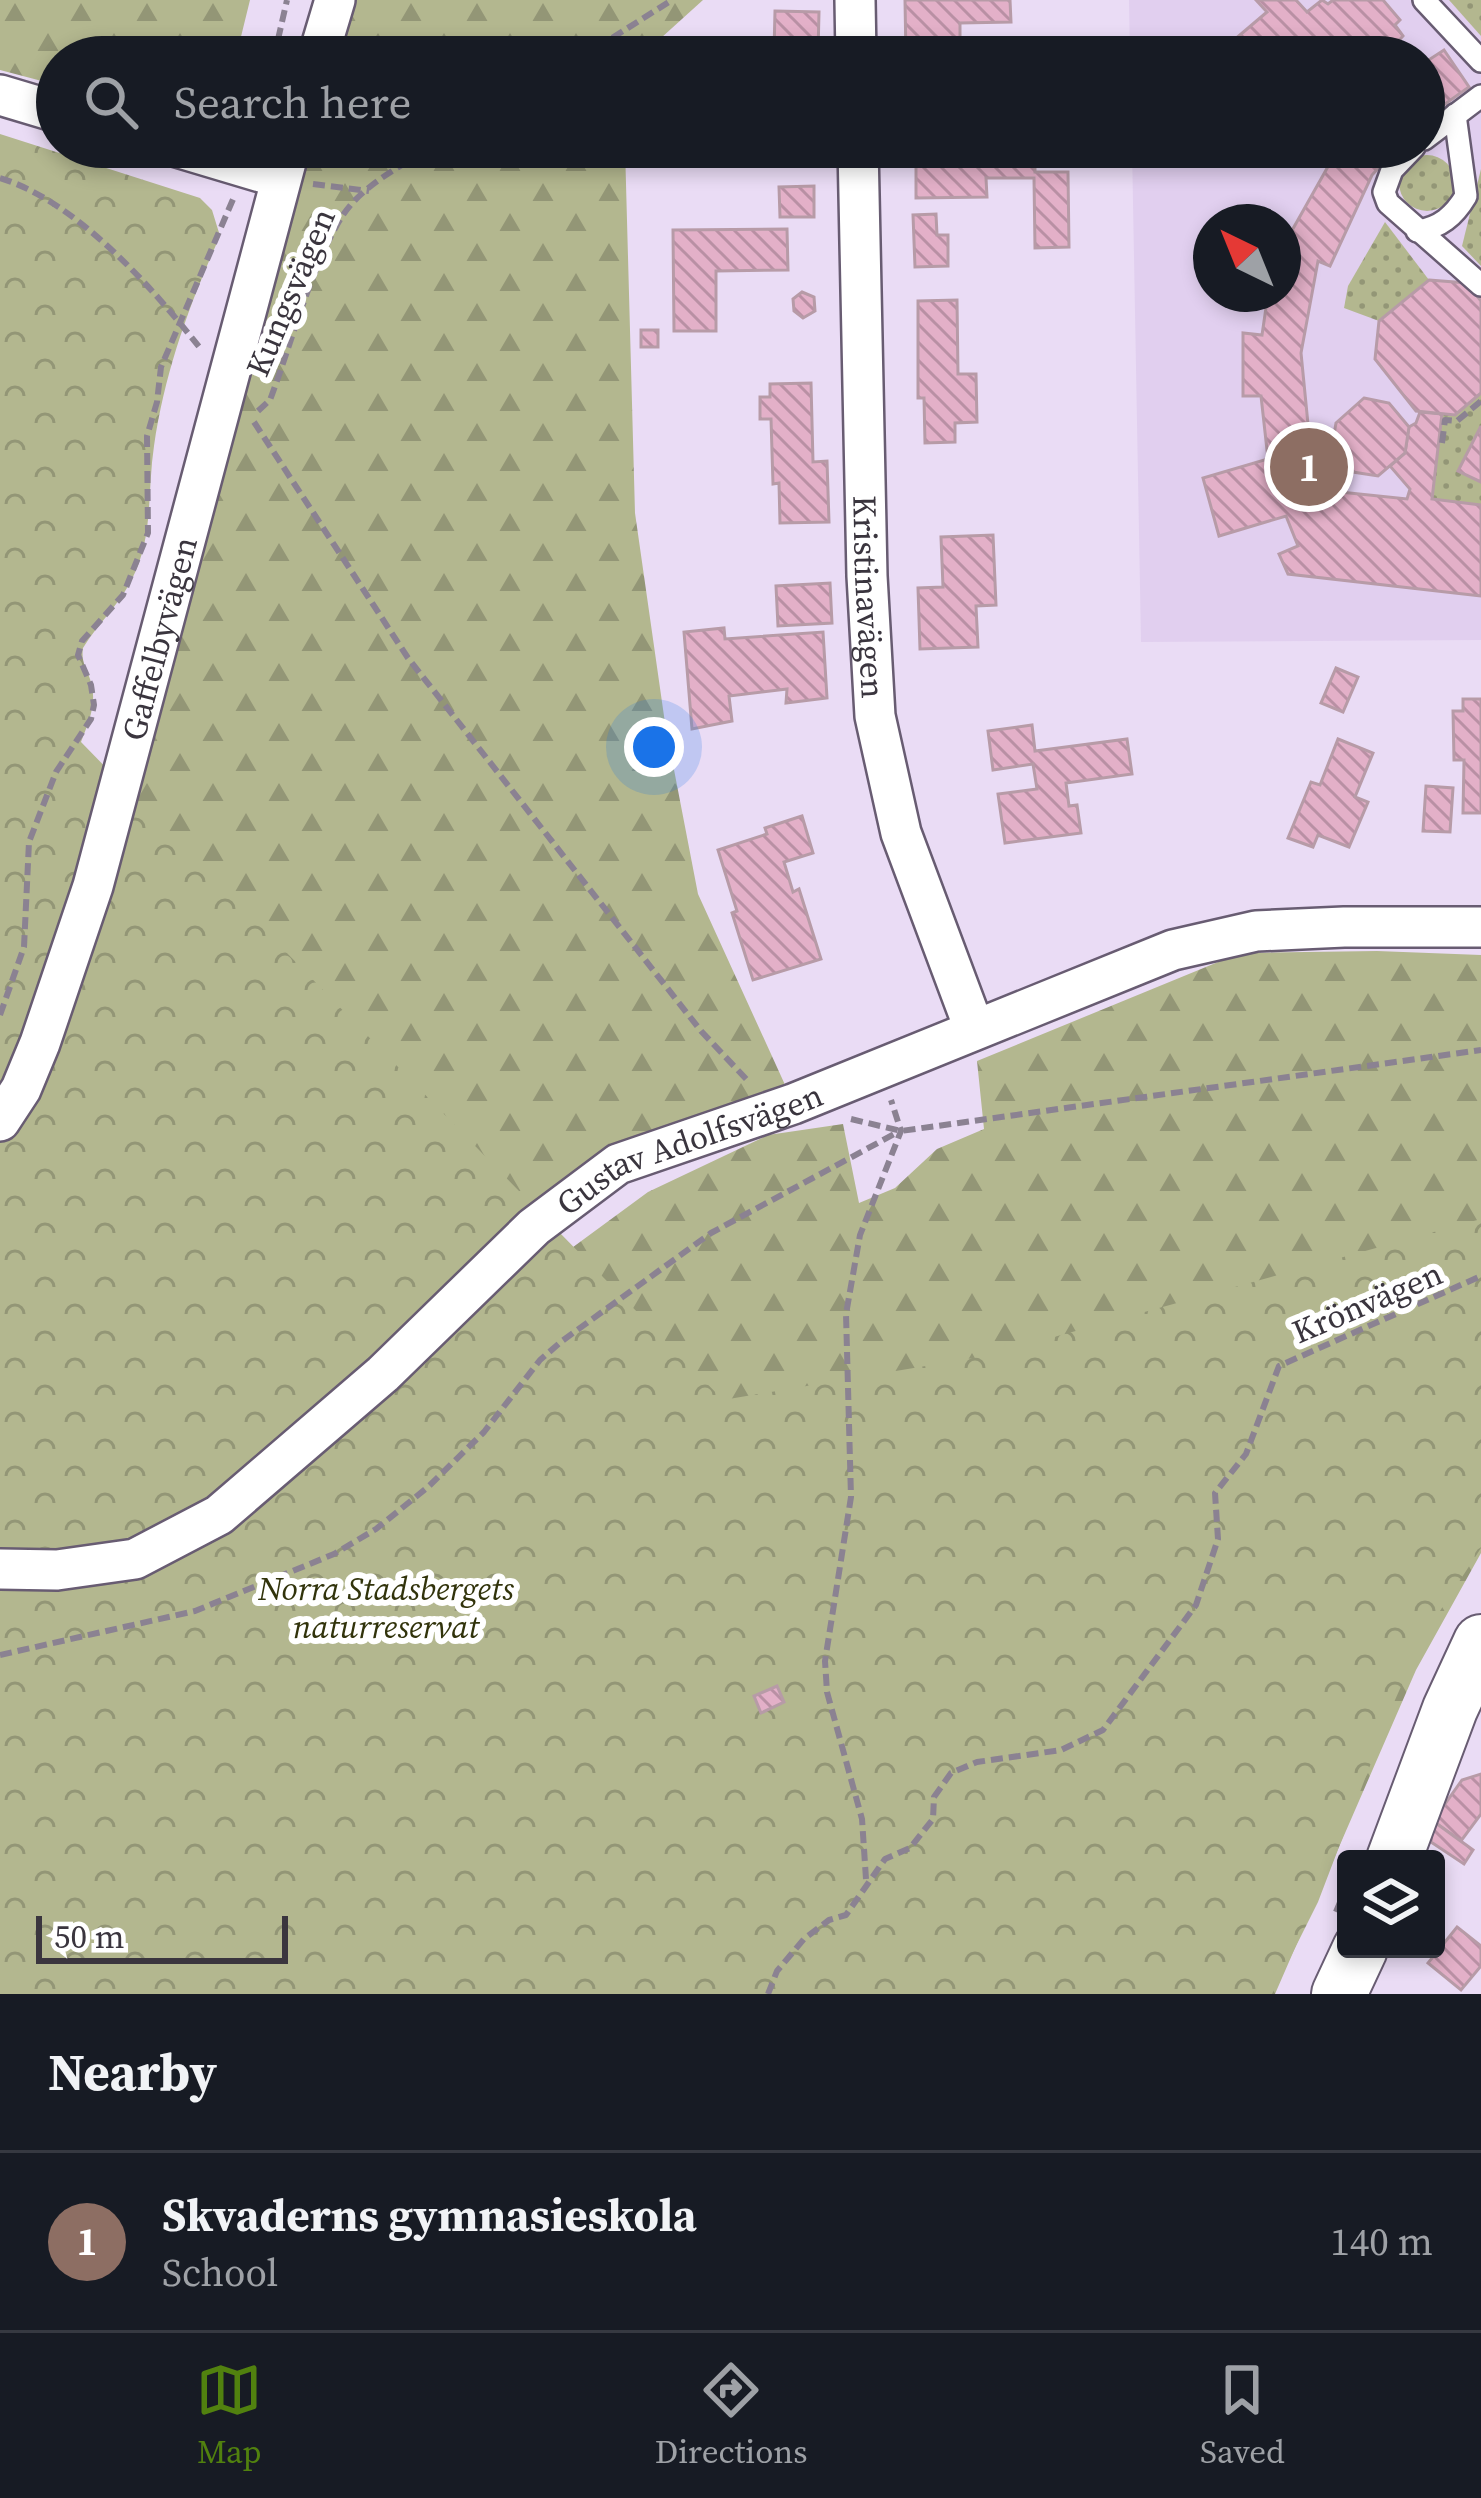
<!DOCTYPE html>
<meta charset="utf-8">
<style>
body{margin:0;font-family:"Source Serif 4",serif;background:#242831;color:#f1f3f6}
.controls{position:absolute;right:36px;bottom:36px;display:grid;overflow:hidden;border-radius:12px;box-shadow:0 6px 18px #0003}
.controls button{width:108px;height:108px;display:grid;place-items:center;padding:0;border:0;border-bottom:3px solid #363941;background:#171b24;color:#f1f3f6;font:60px sans-serif}
.compass{position:absolute;left:1193px;top:204px;width:108px;height:108px;border-radius:50%;background:#171b24;box-shadow:0 6px 18px #0003;rotate:317deg}
.scale{position:absolute;left:36px;bottom:30px;width:252px;box-sizing:border-box;padding-left:12px;border:6px solid #3a353e;border-top:0;font-size:33px;line-height:42px;white-space:nowrap;color:#3a353e;-webkit-text-stroke:9px #fff;paint-order:stroke}
.you{position:absolute;left:654px;top:747px;width:42px;height:42px;margin:-30px;border:9px solid #fff;border-radius:50%;background:#1a73e8;box-shadow:0 0 0 18px #1a73e833}
.badge{display:grid;place-items:center;width:78px;height:78px;border-radius:50%;background:#51810f;color:#fff;font-size:39px;font-weight:700}
.pin{position:absolute;translate:-50% -50%;border:6px solid #fff;box-shadow:0 3px 12px #0006}
.list{margin:0;padding:0;list-style:none}
h2{display:flex;justify-content:space-between;align-items:center;height:156px;margin:0;padding:0 48px;font-size:51px}
h2 small{font-size:39px;font-weight:400;color:#9ea1a6}
.list li{display:grid;grid-template-columns:78px 1fr auto;gap:36px;align-items:center;box-sizing:border-box;height:180px;padding:0 48px;border-top:3px solid #363941}
.list b{display:block;font-size:45px;white-space:nowrap}
.list p{margin:0;font-size:39px;white-space:nowrap;color:#9ea1a6}
.list em{font-size:39px;font-style:normal;color:#9ea1a6}
.icon{flex:none;width:66px;height:66px;fill:none;stroke:currentColor;stroke-width:2;stroke-linecap:round;stroke-linejoin:round}
.map{position:relative;flex:none;width:1481px;height:1994px;overflow:hidden}
.search{position:absolute;background:#171b24;box-shadow:0 6px 18px #0003;left:36px;right:36px;top:36px;height:132px;display:flex;align-items:center;gap:30px;box-sizing:border-box;padding:0 42px;border-radius:66px;color:#9ea1a6;font-size:45px}
.sheet{height:336px;background:#171b24}
nav{display:flex;justify-content:space-around;align-items:center;box-sizing:border-box;height:168px;border-top:3px solid #363941;background:#171b24;font-size:33px;color:#9ea1a6}
nav a{display:grid;justify-items:center;gap:6px}
nav .on{color:#51810f}
.map>svg:first-child{display:block}
</style>
<div class="map">
<svg width="1481" height="1994" viewBox="0 0 1481 1994">
<defs>
<pattern id="grass-dots" width="8" height="8" patternUnits="userSpaceOnUse" patternTransform="scale(3)"><rect width="8" height="8" fill="#b3b78f"/><path d="M2 2h.1M6 6h.1" fill="none" stroke="#939676" stroke-width="1.8" stroke-linecap="round"/></pattern>
<pattern id="forest-firs" width="22" height="20" patternUnits="userSpaceOnUse" patternTransform="scale(3)"><rect width="22" height="20" fill="#b3b78f"/><path d="M5 1l3.5 6h-7zM16 11l3.5 6h-7z" fill="#939676"/></pattern>
<pattern id="park-crowns" width="20" height="18" patternUnits="userSpaceOnUse" patternTransform="scale(3)"><rect width="20" height="18" fill="#b3b78f"/><path d="M2 6a3 3 0 1 1 6 0M12 15a3 3 0 1 1 6 0" fill="none" stroke="#939676"/></pattern>
<pattern id="building-back-hatch" width="6" height="6" patternUnits="userSpaceOnUse" patternTransform="scale(3)"><rect width="6" height="6" fill="#e3b0c8"/><path d="M-1 5l2 2M0 0l6 6M5-1l2 2" fill="none" stroke="#b990a4"/></pattern>
</defs>
<rect width="100%" height="100%" fill="#eadcf5"/>
<path fill="#e1cfef" fill-rule="evenodd" d="M1129 0H1481V640L1141 642 1132 147H1424V57H1130ZM1211 222H1283V294H1211Z"/>
<g fill="url(#grass-dots)">
<polygon points="1449,0 1481,0 1481,36"/>
<circle cx="1427" cy="183" r="28"/>
<polygon points="1481,169 1481,266 1462,246"/>
<polygon points="1385,222 1429,280 1379,321 1344,308 1348,286"/>
<polygon points="1481,393 1481,505 1432,499 1442,414 1455,415"/>
</g>
<g fill="url(#forest-firs)">
<polygon points="0,0 250,0 236,57 57,57 57,85 0,70"/>
<polygon points="356,0 703,0 640,57 339,57"/>
<polygon points="312,147 625,147 635,513 665,723 698,894 786,1087 515,1216 0,1149 133,806"/>
<polygon points="1377,951 1481,955 1481,1553 1416,1670 1275,1994 0,1994 550,1264 648,1192 768,1135 843,1124 859,1203 895,1188 937,1149 984,1129 977,1061 1240,953"/>
</g>
<path fill="url(#park-crowns)" d="M0 134 200 198 212 210 220 236C189 305 165 371 154 446 147 492 154 538 131 581 118 606 97 625 83 648 81 662 86 667 90 679 98 702 89 721 81 742L723 1400 985 1356 1481 1219V1548L1423 1637 1395 1700 1318 1902 1272 1994H0Z"/>
<g fill="url(#building-back-hatch)" stroke="#b79ba7" stroke-width="3">
<polygon points="905,0 1010,0 1011,22 960,23 960,57 906,57"/>
<polygon points="1256,0 1296,0 1307,12 1322,0 1328,4 1333,0 1383,0 1400,20 1395,25 1403,36 1394,46 1404,57 1214,57 1267,12"/>
<polygon points="775,11 819,12 818,53 774,52"/>
<polygon points="1444,50 1469,87 1424,119 1424,63"/>
<polygon points="981,147 1035,147 1035,172 1068,172 1069,247 1035,248 1034,178 986,178 987,197 916,198 916,152 981,150"/>
<polygon points="1339,147 1398,147 1372,175 1330,266 1318,261 1301,353 1312,465 1321,490 1407,499 1410,489 1390,466 1405,453 1409,427 1416,423 1420,412 1442,414 1432,499 1481,505 1481,596 1288,574 1279,554 1298,546 1286,516 1219,536 1203,478 1268,459 1261,396 1243,396 1243,333 1262,335 1268,294 1283,294 1283,231 1290,234"/>
<polygon points="814,186 814,217 780,217 779,187"/>
<polygon points="936,214 937,235 948,235 948,266 915,267 913,215"/>
<polygon points="787,229 788,270 716,271 716,331 674,331 673,230"/>
<polygon points="1429,280 1467,283 1481,301 1481,393 1455,415 1416,411 1375,359 1379,321"/>
<polygon points="802,292 814,297 815,311 803,318 794,311 793,299"/>
<polygon points="957,300 958,374 976,374 977,422 955,423 955,442 925,443 924,398 918,398 918,301"/>
<rect x="641" y="330" width="17" height="17"/>
<polygon points="811,383 813,462 827,461 829,522 780,523 779,483 773,484 771,419 760,419 760,397 770,397 770,384"/>
<polygon points="1364,398 1389,403 1409,427 1405,453 1378,476 1353,472 1332,446 1336,423"/>
<polygon points="1481,426 1481,482 1458,471"/>
<polygon points="993,535 996,605 976,606 978,647 920,649 918,588 943,587 941,537"/>
<polygon points="830,583 832,623 778,626 776,586"/>
<polygon points="724,628 725,639 823,632 827,698 786,703 787,689 729,696 732,721 692,729 684,632"/>
<polygon points="1336,668 1358,677 1343,712 1321,703"/>
<polygon points="1463,699 1481,699 1481,813 1463,813 1464,760 1454,760 1453,711 1463,711"/>
<polygon points="1032,725 1035,751 1127,739 1132,774 1066,783 1069,806 1077,805 1081,833 1005,843 998,794 1037,789 1033,764 993,770 988,731"/>
<polygon points="1338,739 1373,753 1355,797 1368,802 1349,847 1318,835 1313,847 1288,838 1311,782 1320,785"/>
<polygon points="1426,786 1453,788 1450,832 1423,831"/>
<polygon points="802,816 813,853 784,862 793,892 799,889 821,959 753,980 732,913 737,911 718,850 767,834 765,828"/>
<polygon points="777,1686 784,1702 761,1713 754,1696"/>
<polygon points="1481,1774 1481,1814 1461,1841 1433,1821 1462,1780"/>
<polygon points="1433,1821 1473,1850 1464,1864 1431,1842"/>
<polygon points="1457,1927 1481,1946 1481,1966 1461,1990 1428,1963"/>
</g>
<g fill="none" stroke-linecap="round" stroke-linejoin="round">
<g stroke="#685c72" stroke-width="26">
<g id="lane">
<polyline points="1424,0 1481,61"/>
<polyline points="1424,139 1481,96"/>
<polyline points="1414,147 1392,170 1384,192 1388,203 1481,285"/>
<path d="M1417 231C1440 228 1454 216 1466 196L1455 115"/>
</g>
</g>
<g stroke="#685c72" stroke-width="44">
<g id="street">
<polyline points="855,0 856,57"/>
<polyline points="318,57 335,0"/>
<polyline points="0,95 57,112"/>
<polyline points="177,147 281,178"/>
<path id="s1" d="M858 147 867 576 875 716 901 833 974 1028"/>
<path id="s2" d="M0 1121 21 1089 40 1043 93 886 290 147"/>
<path id="s3" d="M0 1569 57 1570 135 1559 219 1515 383 1374 534 1227 618 1164 793 1104 1173 950 1256 931 1344 927H1481"/>
</g>
</g>
<g stroke="#685c72" stroke-width="58">
<g id="secondary">
<polyline points="1394,1859 1450,1709 1481,1642"/>
<polyline points="1339,1994 1360,1949"/>
</g>
</g>
<g stroke="#8b8292" stroke-width="6" stroke-dasharray="12 6" stroke-linecap="butt">
<polyline points="274,57 287,0"/>
<polyline points="582,57 672,0"/>
<path d="M0 178C76 201 152 287 200 348"/>
<polyline points="313,184 369,191"/>
<path d="M258 411 270 400C291 345 312 263 343 215 363 185 402 165 433 147"/>
<polyline points="254,422 408,658 701,1031 749,1082"/>
<polyline points="1442,443 1445,420 1457,421 1481,401"/>
<polyline points="0,1015 24,947 29,842 56,772 91,719 94,705 91,685 78,655 82,641 123,595 148,533 147,436 157,402 161,367 234,197"/>
<polyline points="851,1119 901,1131 1481,1050"/>
<polyline points="0,1655 195,1611 334,1554 376,1529 428,1487 484,1432 540,1360 562,1341 711,1233 898,1132"/>
<polyline points="866,1879 862,1819 827,1692 825,1661 851,1497 846,1314 860,1235 901,1131 891,1100"/>
<polyline points="1336,1912 1346,1888"/>
<polyline points="768,1994 777,1971 804,1939 829,1920 846,1915 885,1859 910,1848 933,1819 934,1797 951,1773 977,1762 1061,1750 1103,1730 1196,1605 1218,1539 1215,1493 1246,1454 1279,1366 1481,1276"/>
</g>
<use href="#lane" stroke="#fff" stroke-width="21"/>
<use href="#street" stroke="#fff" stroke-width="39"/>
<use href="#secondary" stroke="#fff" stroke-width="54"/>
</g>
<g text-anchor="middle" stroke-width="12" stroke-linejoin="round" paint-order="stroke">
<g font-size="33" fill="#3a353e" stroke="#fff">
<text transform="translate(290 292) rotate(-67)" y="12">Kungsvägen</text>
<text dy="12" stroke="none"><textPath href="#s1" startOffset="450">Kristinavägen</textPath></text>
<text dy="12" stroke="none"><textPath href="#s2" startOffset="510">Gaffelbyvägen</textPath></text>
<text dy="12" stroke="none"><textPath href="#s3" startOffset="834">Gustav Adolfsvägen</textPath></text>
<text transform="translate(1367 1302) rotate(-23)" y="12">Krönvägen</text>
</g>
<g font-size="33" font-style="italic" fill="#31330b" stroke="#fff">
<text x="386" y="1600">Norra Stadsbergets<tspan x="386" dy="38">naturreservat</tspan></text>
</g>
</g>
</svg>
<div class="controls">
<button><svg class="icon" aria-label="layers" viewBox="0 0 24 24"><path d="M12 4l9 5-9 5-9-5zM3 14l9 5 9-5"/></svg></button>
</div>
<svg class="compass" viewBox="-18 -18 36 36"><path d="M0-13l5 13h-10z" fill="#e53935"/><path d="M0 13l5-13h-10z" fill="#9ea1a6"/></svg>
<div class="scale">50 m</div>
<div class="you"></div>
<div class="pin badge" style="left:1309px;top:467px;background:#8d6e63">1</div>
<div class="search"><svg class="icon" aria-label="search" viewBox="0 0 24 24"><circle cx="10" cy="10" r="6"/><path d="M15 15l6 6"/></svg>Search here</div>
</div>
<section class="sheet">
<h2>Nearby<small></small></h2>
<ul class="list">
<li><span class="badge" style="background:#8d6e63">1</span><div><b>Skvaderns gymnasieskola</b><p>School</p></div><em>140 m</em></li>
</ul>
</section>
<nav>
<a class="on"><svg class="icon" aria-label="map" viewBox="0 0 24 24"><path d="M3 6l6-2 6 2 6-2v14l-6 2-6-2-6 2zM9 4v14M15 6v14"/></svg>Map</a>
<a><svg class="icon" aria-label="directions" viewBox="0 0 24 24"><path d="M12 3l9 9-9 9-9-9zM9 14v-3h6M13 9l2 2-2 2"/></svg>Directions</a>
<a><svg class="icon" aria-label="saved" viewBox="0 0 24 24"><path d="M7 4h10v16l-5-4-5 4z"/></svg>Saved</a>
</nav>
